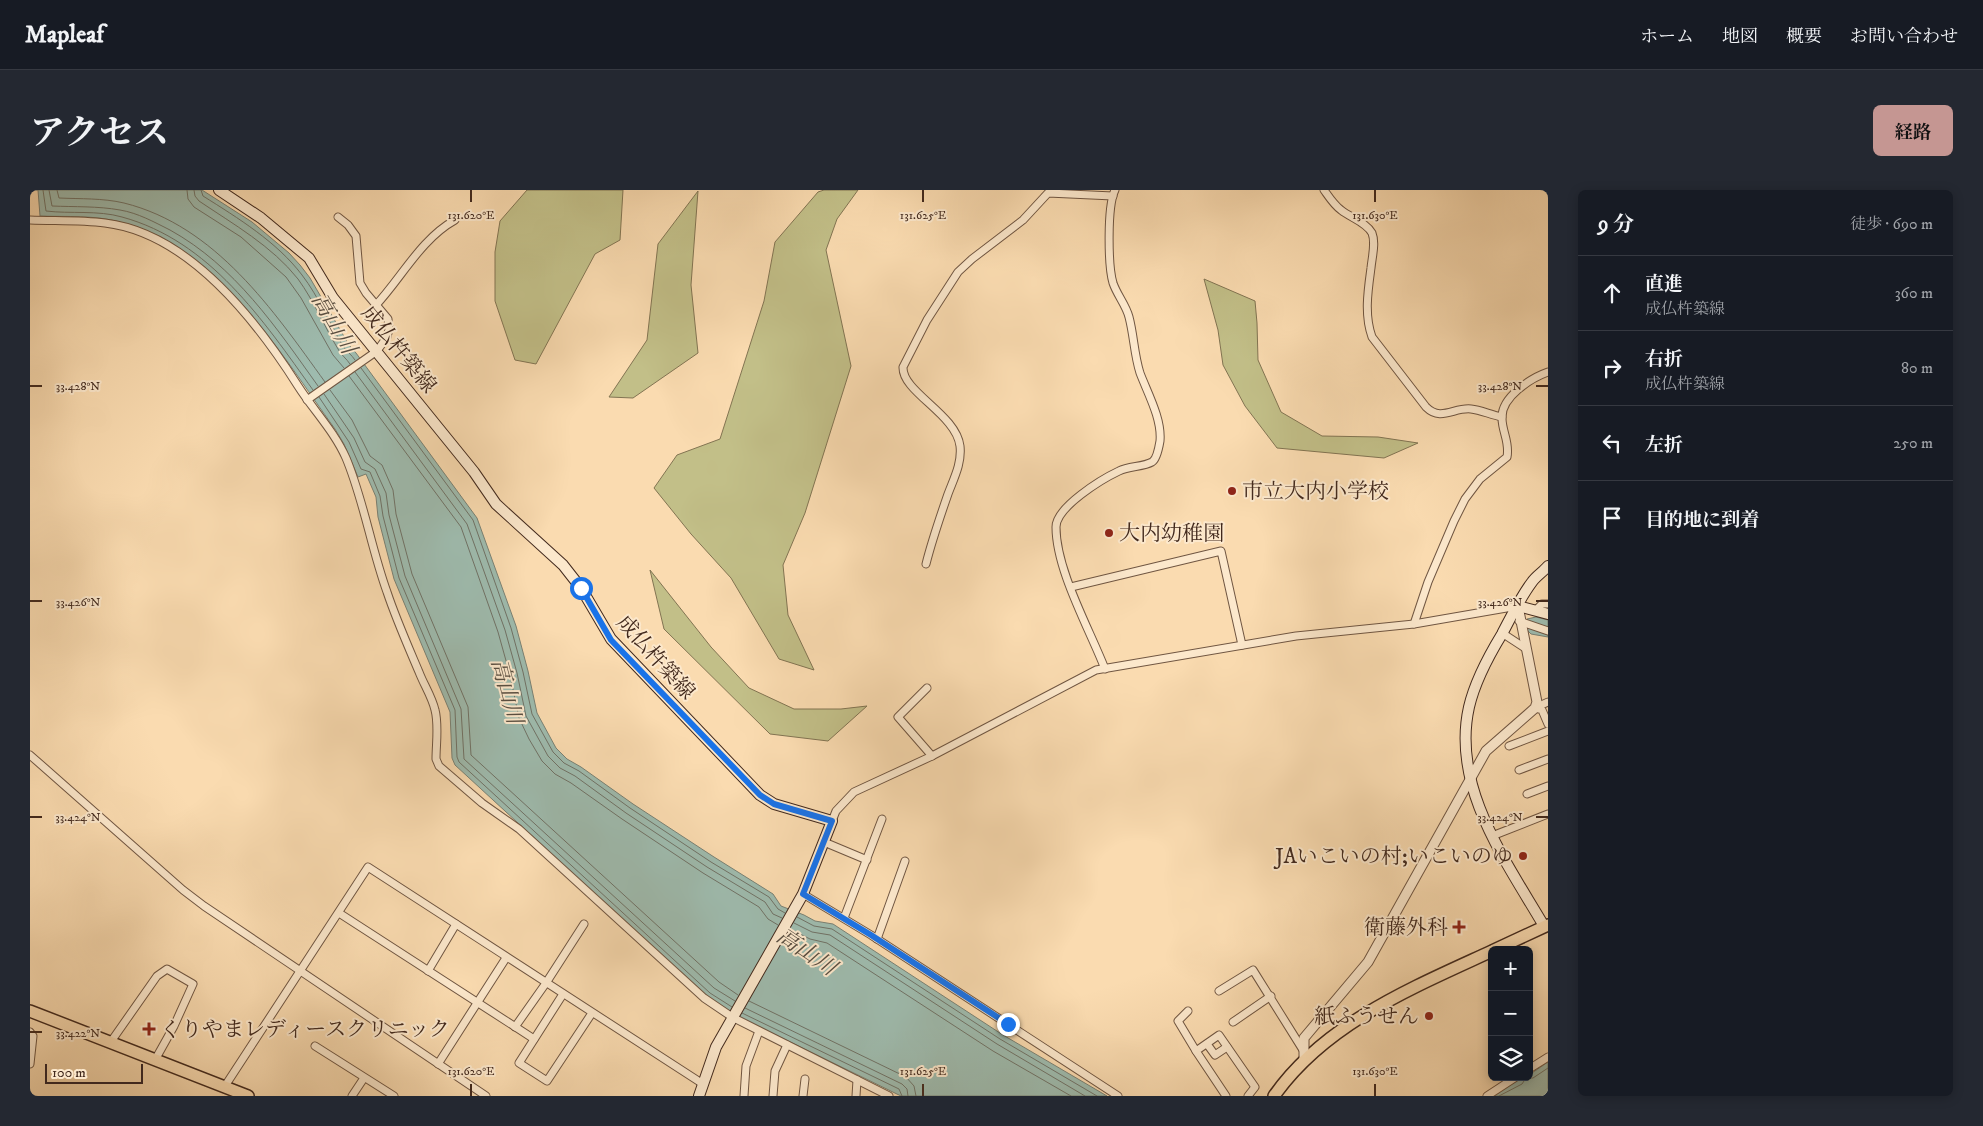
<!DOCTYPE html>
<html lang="ja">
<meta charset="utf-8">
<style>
body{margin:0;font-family:"IM FELL DW Pica","Noto Serif JP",serif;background:#242831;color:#f1f3f6}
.controls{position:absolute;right:15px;bottom:15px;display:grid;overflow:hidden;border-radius:8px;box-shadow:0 2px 12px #0003}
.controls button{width:45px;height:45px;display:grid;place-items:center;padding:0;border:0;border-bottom:1px solid #363941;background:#171b24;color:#f1f3f6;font:25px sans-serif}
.scale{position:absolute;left:15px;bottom:12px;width:98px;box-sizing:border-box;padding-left:5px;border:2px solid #42291d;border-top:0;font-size:14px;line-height:18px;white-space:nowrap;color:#42291d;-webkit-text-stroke:4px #fce8cc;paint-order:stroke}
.stop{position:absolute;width:15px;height:15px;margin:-11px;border:4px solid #1a73e8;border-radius:50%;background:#fff}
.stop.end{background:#1a73e8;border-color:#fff;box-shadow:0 1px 5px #0008}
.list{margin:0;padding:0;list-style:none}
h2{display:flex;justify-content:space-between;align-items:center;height:65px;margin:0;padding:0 20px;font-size:21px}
h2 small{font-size:16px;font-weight:400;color:#9ea1a6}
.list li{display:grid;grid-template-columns:32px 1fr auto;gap:15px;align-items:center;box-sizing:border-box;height:75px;padding:0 20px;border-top:1px solid #363941}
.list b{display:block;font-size:19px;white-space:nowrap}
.list p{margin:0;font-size:16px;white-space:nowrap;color:#9ea1a6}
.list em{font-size:16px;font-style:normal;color:#9ea1a6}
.icon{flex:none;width:28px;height:28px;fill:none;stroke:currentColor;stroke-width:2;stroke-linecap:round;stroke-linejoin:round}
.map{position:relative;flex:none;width:1518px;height:906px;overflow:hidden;border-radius:8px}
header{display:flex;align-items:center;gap:30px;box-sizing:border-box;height:70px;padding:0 25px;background:#171b24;border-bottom:1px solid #363941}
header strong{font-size:24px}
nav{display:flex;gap:28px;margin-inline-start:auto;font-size:18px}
.intro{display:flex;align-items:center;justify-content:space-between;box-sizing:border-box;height:120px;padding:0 30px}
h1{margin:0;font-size:35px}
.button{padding:12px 22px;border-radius:8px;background:#c59692;color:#111;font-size:18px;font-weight:700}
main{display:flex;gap:30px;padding:0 30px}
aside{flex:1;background:#171b24;border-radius:8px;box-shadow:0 2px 12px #0003}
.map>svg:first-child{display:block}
</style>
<header>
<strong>Mapleaf</strong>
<nav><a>ホーム</a><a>地図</a><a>概要</a><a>お問い合わせ</a></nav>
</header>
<div class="intro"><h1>アクセス</h1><a class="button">経路</a></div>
<main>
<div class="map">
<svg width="1518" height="906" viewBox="0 0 1518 906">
<rect width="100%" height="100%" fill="#fadbb0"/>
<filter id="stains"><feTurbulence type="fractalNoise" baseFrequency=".004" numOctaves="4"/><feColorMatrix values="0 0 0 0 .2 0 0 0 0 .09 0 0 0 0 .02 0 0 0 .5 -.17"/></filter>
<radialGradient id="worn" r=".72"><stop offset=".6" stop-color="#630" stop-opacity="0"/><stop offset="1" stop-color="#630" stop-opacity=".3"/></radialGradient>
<g fill="#c2bf88" stroke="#827452">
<polygon points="497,0 593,0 590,50 565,64 506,174 485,170 465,111 465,62 470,31"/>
<polygon points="794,0 828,0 807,29 796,60 821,176 775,323 753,375 758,425 784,480 749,469 701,388 661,344 624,298 647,265 690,249 734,111 745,52 788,2"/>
<polygon points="668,1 661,95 668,163 603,208 579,207 617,150 628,54"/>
<polygon points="1174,89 1225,111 1227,133 1228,170 1251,222 1292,246 1348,247 1388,253 1354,268 1247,258 1215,216 1193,175 1188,140"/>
<polygon points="620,380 681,457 719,498 764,519 811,519 837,516 798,551 740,544 634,439"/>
</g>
<g fill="#9ebbae" stroke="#798174">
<path d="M5 0H172L222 32 259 63 270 75 280 88 319 155 326 163 447 328 486 436 498 481 507 523 526 558 537 569 551 577 603 614 684 667 743 704 751 716 774 725 785 731 803 734 973 845 1077 906H871L709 827 677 807 425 575 422 568 420 522 364 389 348 327 346 307 336 284 328 287 314 254 305 239C250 163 188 56 90 32 65 25 36 27 10 26L8 0Z"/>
<polygon points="1506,427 1518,430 1518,447 1501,444 1497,440 1497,429"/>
<polygon points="1518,872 1518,906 1459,906 1493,887 1499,887 1499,885"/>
</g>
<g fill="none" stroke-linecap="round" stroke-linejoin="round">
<g stroke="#707266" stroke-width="1">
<path d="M13 0 16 21C40 24 68 20 92 27 180 51 233 130 283 200"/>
<path d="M19 0 22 16C44 17 68 16 90 20 108 23 124 32 140 40 205 76 246 137 288 196"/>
<path d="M27 0 29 8C50 9 73 8 94 13 186 36 243 120 295 192"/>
<polyline points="157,0 158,9 164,17 211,47 256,87 271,108 303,165 314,178"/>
<path d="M164 0 165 6 169 11C203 34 242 56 268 89 284 111 294 136 308 159 311 165 317 169 320 174"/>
<path d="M171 0 173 6C208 28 247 52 272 85 289 107 299 133 313 156 316 161 322 165 325 170"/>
<polyline points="331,178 443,330 481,438 493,482 502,524 523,562 534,573 549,581 600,618 681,672 739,707 748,719 755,723"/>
<polyline points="325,182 437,334 475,440 487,483 496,526 518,566 530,578 545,586 596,623 677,677 735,712 743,724 752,728"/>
<polyline points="319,186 431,337 468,442 480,485 489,528 499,549 512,571 525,584 541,593 592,629 673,683 729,717 738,729 748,735"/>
<polyline points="300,200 322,230 340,266 352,275 363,300 366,324 382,384 438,517 441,565 689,792 708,805"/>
<polyline points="294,204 324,248 335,272 345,279 356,303 359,325 375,386 431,519 434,569 684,798 705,811"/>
<polyline points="289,207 319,252 331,279 340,282 350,306 353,326 369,388 425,520 427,567 429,572 680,803 702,817"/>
<polyline points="767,727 784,736 802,739 970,849 1067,906"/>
<polyline points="764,733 782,742 800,745 967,854 1055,906"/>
<polyline points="760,739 780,749 797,753 963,861 1041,906"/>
<polyline points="719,811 876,887 884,896 886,906"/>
<polyline points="715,818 872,894 877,899 878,906"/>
<polyline points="712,823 869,899 872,906"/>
<polyline points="1469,906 1492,894 1496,888 1503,888 1518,878"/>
</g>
<g stroke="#705642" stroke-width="9">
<g id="minor">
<path d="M1294 0C1299 7 1304 15 1311 20 1321 28 1336 32 1342 43 1346 53 1342 67 1341 78 1338 100 1334 125 1342 147L1396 217C1411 232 1424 217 1441 219 1451 220 1461 225 1472 227"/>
<path d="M0 30C25 31 51 30 75 33 159 43 226 130 268 196 284 221 304 241 316 268 334 311 341 358 357 402 366 429 378 456 389 482 394 495 402 507 405 520 409 535 406 554 406 569L409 576 452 613 489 639 674 808 702 827 859 906"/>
<path d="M346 115C372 87 391 49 425 30"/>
<polyline points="277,210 347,161 357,147 359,139 358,129 336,103 330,93 326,46 318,35 308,27"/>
<path d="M896 374C902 350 910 327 918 304 924 288 932 273 930 256 926 224 872 202 873 177L897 130 928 82 942 69 993 30 1018 3 1083 6"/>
<polyline points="1041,397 1191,361 1212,455"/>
<polyline points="1506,420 1512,414 1518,414"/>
<polyline points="1489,431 1518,441"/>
<path d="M1384 434 1398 392 1424 331 1435 309 1450 289 1477 267C1480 252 1472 242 1472 228 1471 207 1501 188 1518 182"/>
<polyline points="1472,443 1495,458"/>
<path d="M1075 479C1059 438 1026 380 1026 337 1026 317 1072 289 1089 281 1099 276 1113 277 1122 272 1127 269 1129 257 1130 251 1132 229 1118 204 1110 183 1104 164 1104 146 1099 127 1096 115 1087 105 1083 93 1078 76 1077 16 1085 0"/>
<polyline points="897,498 868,527 902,566"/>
<polyline points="1505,518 1512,520 1518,534"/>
<polyline points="1505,518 1518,512"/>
<polyline points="1479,556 1518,541"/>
<polyline points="0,565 153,700 174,716 456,906"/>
<polyline points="1489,580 1518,569"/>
<polyline points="1497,604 1518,596"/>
<polyline points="802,631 806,621 824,602 902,566 1066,480 1266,446 1384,434 1488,416"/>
<polyline points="1462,646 1518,624"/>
<polyline points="794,652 837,670"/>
<polyline points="773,704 841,745 1088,906"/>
<polyline points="309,723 504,849"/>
<polyline points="814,728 852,629"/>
<polyline points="847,749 875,671"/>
<polyline points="398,781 426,734"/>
<polyline points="1189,801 1223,780 1273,860"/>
<polyline points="533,804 489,873 517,891 562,823"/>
<polyline points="1158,821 1148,831 1166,861"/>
<polyline points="1203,832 1241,806"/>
<polyline points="485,837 516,793 554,734"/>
<polyline points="0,842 3,846 0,874"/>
<polyline points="80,853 127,786 137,779 163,794 144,836 125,870"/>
<polyline points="1177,854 1185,865 1197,857"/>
<polyline points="285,856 364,906"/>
<polyline points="408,874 476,768"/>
<polyline points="1499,879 1518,867"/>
<polyline points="195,896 338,677 673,894"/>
<polyline points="322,906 334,888"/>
<polyline points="714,906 716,876 729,841"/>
<polyline points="743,906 745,881 757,855"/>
<polyline points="773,906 775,889"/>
<polyline points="826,906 827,890"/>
<polyline points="1196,906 1166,861 1189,845 1225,897 1218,906"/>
<polyline points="1457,906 1486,887"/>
</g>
</g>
<g stroke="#705642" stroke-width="11">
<polyline id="tertiary" points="1274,872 1274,848 1338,772 1456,561 1505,518 1507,512 1488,416"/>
</g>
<g stroke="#42291d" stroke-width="12">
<g id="secondary">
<polyline points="189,0 231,28 279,68 303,108 444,282 466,314 533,375 551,398 581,449 730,605 744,614 802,631 773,704 686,857 669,906"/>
<polyline points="1488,416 1518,424"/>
<path d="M1514 736C1476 671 1421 597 1439 517 1445 491 1458 467 1472 444 1481 427 1490 408 1502 392 1506 386 1513 382 1518 376"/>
</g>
</g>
<g stroke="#42291d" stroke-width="14">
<polyline id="primary" points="0,821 218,906"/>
</g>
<g stroke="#42291d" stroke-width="14">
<g id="trunk">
<polyline points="1464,760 1518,735"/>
<path d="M1244 906C1295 833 1384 797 1462 761"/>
</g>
</g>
<use href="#minor" stroke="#fce8cc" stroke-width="7"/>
<use href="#tertiary" stroke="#fce8cc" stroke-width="9"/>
<use href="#secondary" stroke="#fce8cc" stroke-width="10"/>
<use href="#primary" stroke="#fadbb0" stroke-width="11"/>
<use href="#trunk" stroke="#fadbb0" stroke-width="11"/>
</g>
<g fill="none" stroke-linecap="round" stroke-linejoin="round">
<polyline stroke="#1a73e8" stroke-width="6" points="551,398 581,450 730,605 744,614 802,631 773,704 841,745 978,834"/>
</g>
<path fill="none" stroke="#42291d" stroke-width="2" d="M441 0V12M893 0V12M1345 0V12M0 196H12M1506 196H1518M0 411H12M1506 411H1518M0 627H12M1506 627H1518M0 842H12M441 894V906M893 894V906M1345 894V906"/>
<g fill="#8f2418" stroke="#fce8cc" stroke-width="2">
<circle cx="1202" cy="301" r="5"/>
<circle cx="1079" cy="343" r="5"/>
<circle cx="1493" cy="666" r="5"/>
<path d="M1426.5 729.5h5v5h5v5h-5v5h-5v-5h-5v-5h5z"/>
<circle cx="1399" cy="826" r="5"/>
<path d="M116.5 831.5h5v5h5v5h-5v5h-5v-5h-5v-5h5z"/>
</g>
<g text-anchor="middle" stroke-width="4" stroke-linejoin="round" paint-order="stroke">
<g font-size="21" fill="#42291d" stroke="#fce8cc">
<text transform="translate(369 159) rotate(51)" y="7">成仏杵築線</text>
<text transform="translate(626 467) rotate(48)" y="7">成仏杵築線</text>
</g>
<g font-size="21" fill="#42291d" stroke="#fce8cc" text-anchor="start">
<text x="1212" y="308">市立大内小学校</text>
<text x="1089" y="350">大内幼稚園</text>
<text x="1483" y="673" text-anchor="end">JAいこいの村;いこいのゆ</text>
<text x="1418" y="744" text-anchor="end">衛藤外科</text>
<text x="1389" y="833" text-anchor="end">紙ふうせん</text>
<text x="130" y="846">くりやまレディースクリニック</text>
</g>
<g font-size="22" font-style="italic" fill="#594e41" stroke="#fce8cc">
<text transform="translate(305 133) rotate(60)" y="8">高山川</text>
<text transform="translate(478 501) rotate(75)" y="8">高山川</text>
<text transform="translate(777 761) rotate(34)" y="8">高山川</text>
</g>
</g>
<g font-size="12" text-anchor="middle" fill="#42291d" stroke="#fce8cc" stroke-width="4" stroke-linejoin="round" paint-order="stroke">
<text x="441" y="29">131.620°E</text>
<text x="893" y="29">131.625°E</text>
<text x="1345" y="29">131.630°E</text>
<text x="48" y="200">33.428°N</text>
<text x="1470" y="200">33.428°N</text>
<text x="48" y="416">33.426°N</text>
<text x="1470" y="416">33.426°N</text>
<text x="48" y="631">33.424°N</text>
<text x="1470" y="631">33.424°N</text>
<text x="48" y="847">33.422°N</text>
<text x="441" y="885">131.620°E</text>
<text x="893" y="885">131.625°E</text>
<text x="1345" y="885">131.630°E</text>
</g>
<rect width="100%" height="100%" filter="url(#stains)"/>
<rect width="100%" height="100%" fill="url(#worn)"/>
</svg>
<div class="controls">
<button>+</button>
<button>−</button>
<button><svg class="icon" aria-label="layers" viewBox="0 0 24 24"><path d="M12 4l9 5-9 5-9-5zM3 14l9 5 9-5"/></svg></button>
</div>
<div class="scale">100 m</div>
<div class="stop" style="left:551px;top:398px"></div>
<div class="stop end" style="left:978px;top:834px"></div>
</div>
<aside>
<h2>9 分<small>徒歩 · 690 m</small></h2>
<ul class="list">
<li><svg class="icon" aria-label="ahead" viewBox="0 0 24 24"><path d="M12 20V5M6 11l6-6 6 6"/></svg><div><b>直進</b><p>成仏杵築線</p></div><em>360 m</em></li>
<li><svg class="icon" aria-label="right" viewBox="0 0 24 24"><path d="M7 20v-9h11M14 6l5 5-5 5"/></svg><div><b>右折</b><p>成仏杵築線</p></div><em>80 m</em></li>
<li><svg class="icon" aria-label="left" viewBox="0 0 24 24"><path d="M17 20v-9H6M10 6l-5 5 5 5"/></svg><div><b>左折</b></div><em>250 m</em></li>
<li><svg class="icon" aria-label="arrive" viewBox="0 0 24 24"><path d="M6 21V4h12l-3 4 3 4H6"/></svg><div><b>目的地に到着</b></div></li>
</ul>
</aside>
</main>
